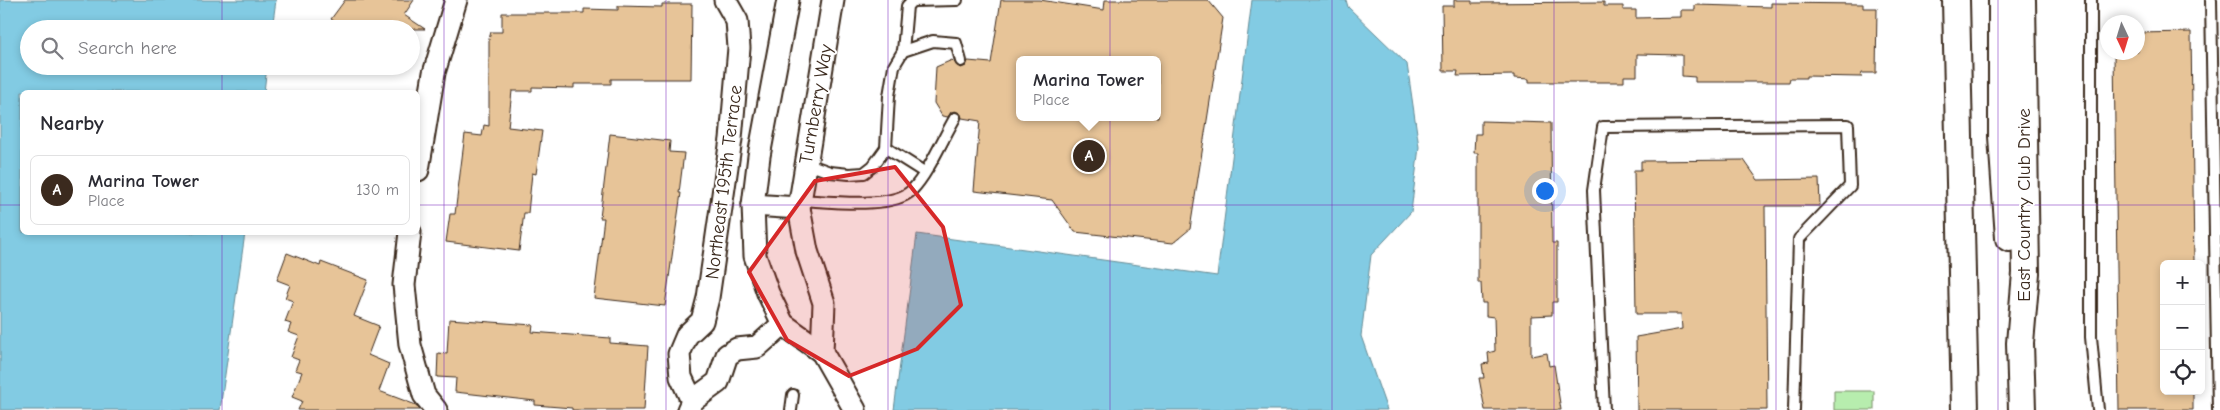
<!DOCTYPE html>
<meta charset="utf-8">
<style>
body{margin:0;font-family:"Comic Neue",sans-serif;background:#f2f2f3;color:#2b2b33}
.controls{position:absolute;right:15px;bottom:15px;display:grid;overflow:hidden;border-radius:8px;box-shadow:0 2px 8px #0003}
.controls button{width:45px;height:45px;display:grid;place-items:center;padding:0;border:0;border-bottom:1px solid #e1e1e2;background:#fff;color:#2b2b33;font:25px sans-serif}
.compass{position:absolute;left:2100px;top:15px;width:45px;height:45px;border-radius:50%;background:#fff;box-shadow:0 2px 8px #0003;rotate:176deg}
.you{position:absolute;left:1544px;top:190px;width:18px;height:18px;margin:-12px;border:4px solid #fff;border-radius:50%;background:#1a73e8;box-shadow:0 0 0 8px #1a73e833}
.badge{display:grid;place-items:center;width:32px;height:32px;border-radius:50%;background:#3b2a1e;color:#fff;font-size:16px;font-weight:700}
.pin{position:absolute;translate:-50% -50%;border:2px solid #fff;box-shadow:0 1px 5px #0006}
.popup{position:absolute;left:1016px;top:56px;width:145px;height:65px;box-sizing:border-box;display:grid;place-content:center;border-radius:8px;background:#fff;filter:drop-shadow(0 1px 4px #0005);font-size:16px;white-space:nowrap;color:#7c7c81}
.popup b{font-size:19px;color:#2b2b33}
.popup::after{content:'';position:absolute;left:50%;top:100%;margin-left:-10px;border:10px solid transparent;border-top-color:#fff}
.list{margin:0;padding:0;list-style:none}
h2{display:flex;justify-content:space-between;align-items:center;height:65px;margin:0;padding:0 20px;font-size:21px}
h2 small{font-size:16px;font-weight:400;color:#7c7c81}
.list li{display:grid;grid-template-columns:32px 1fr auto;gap:15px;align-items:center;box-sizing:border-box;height:70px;margin:0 10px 10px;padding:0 10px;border:1px solid #e1e1e2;border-radius:8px}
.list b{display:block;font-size:19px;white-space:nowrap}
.list p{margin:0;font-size:16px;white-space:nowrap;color:#7c7c81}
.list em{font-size:16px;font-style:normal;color:#7c7c81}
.icon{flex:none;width:28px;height:28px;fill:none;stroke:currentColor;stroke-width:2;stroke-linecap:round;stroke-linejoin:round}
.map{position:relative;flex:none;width:2220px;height:410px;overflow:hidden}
.search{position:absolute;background:#fff;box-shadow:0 2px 8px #0003;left:20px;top:20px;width:400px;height:55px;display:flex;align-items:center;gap:12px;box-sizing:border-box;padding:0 18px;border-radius:28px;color:#7c7c81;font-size:19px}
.panel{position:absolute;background:#fff;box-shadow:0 2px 8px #0003;left:20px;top:90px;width:400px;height:145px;border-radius:8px}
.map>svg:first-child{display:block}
</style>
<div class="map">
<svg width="2220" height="410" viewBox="0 0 2220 410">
<rect width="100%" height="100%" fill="#fff"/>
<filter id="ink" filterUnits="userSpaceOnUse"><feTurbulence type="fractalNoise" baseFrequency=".02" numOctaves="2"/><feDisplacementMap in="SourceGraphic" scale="10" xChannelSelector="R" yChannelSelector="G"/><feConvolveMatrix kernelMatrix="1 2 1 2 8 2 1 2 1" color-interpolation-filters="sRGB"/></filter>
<g filter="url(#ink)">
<rect fill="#b7edae" stroke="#798c66" x="1834" y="391" width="40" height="19"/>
<g fill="#82cbe3" stroke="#668b94">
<polygon points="0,0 276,0 272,29 29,29 29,66 267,66 264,92 22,92 22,232 245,233 220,410 0,410"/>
<polygon points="1252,0 1346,0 1348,7 1407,64 1419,147 1411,212 1371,255 1361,336 1387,410 894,410 917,234 1217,276"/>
</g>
<g fill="#e7c498" stroke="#3b2a1e" fill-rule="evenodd">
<polygon points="345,0 414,0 404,15 425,29 345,29 331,19"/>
<path d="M1001 0H1040L1104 10 1105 0H1208L1223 18 1190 229 1173 243 1075 232 1052 200 974 191 980 121 962 118 961 114 955 111 951 112 948 117 942 116 934 103 936 67 952 60 960 68 966 66 968 61 991 63ZM1020 60H1158V117H1020Z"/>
<polygon points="1454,0 1472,0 1472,3 1604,2 1604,6 1623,6 1623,10 1636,10 1636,18 1681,17 1681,10 1695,10 1695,5 1771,7 1771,3 1863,4 1863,8 1877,8 1876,73 1862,73 1861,77 1806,76 1806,78 1790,78 1789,82 1695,82 1695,77 1682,76 1682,55 1637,54 1637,76 1624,76 1624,82 1529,82 1529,79 1514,78 1514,75 1457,76 1458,71 1443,71 1442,6 1454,6"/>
<polygon points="662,4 692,4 691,79 611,79 611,84 574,84 574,88 532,87 532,91 512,91 508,127 542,131 536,174 532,173 528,213 524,213 519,251 446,242 450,214 455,214 465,134 482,136 484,125 489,126 489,39 491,32 502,32 502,13 584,13 584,9 618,10 618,6 662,7"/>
<polygon points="2191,32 2194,262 2191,262 2191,264 2164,264 2164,391 2193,391 2193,410 2119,410 2114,54 2138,52 2138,33"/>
<polygon points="1481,121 1551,123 1552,243 1557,243 1557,302 1552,302 1552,315 1531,316 1531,356 1547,353 1549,366 1554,365 1561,410 1485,410 1479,378 1484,378 1482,364 1489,363 1488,353 1495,351 1494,317 1486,316 1486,303 1482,303 1481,283 1478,283 1478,153 1474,153 1475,134 1481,134"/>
<polygon points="610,134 670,141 669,152 684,153 679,193 681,193 665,306 594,298 604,218 600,218"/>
<polygon points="1744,160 1758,180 1819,179 1820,206 1765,206 1767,410 1637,410 1636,337 1682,329 1681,314 1636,314 1634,170 1641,170 1641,161"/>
<polygon points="287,253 320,266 321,262 368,280 354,316 379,326 368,355 389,364 379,391 416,405 420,410 298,410 302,401 292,397 302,372 295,370 299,360 291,357 299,336 288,332 291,324 285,322 293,301 285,298 290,285 277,280"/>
<polygon points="449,319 533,325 532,332 610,338 610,343 648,346 644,410 572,410 572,408 535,405 535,401 455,392 456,378 437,377 438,353 447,354"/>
</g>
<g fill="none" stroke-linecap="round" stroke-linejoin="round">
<g stroke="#3b2a1e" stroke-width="14">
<g id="service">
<polyline points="2091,0 2091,337 2098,410"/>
<polyline points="2211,0 2218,410"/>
<polyline points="903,51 933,41 956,43 961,61"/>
<polyline points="886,148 924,172"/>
<polyline points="805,163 830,172 849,174 864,173 873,166 886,148 889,96 894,66 903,51 907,6 912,1 957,0"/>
<path d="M800 200C826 201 893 210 912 190 928 174 943 138 955 118"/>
<polyline points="791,410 793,395"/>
<polyline points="1604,410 1594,190 1603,127 1848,125 1850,186 1799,239 1794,410"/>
</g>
</g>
<g stroke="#3b2a1e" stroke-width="25">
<g id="minor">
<polyline points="788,0 759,156 753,205 755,256 768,293 783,324 822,352 855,410"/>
<polyline points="418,170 434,73 456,0"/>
<polyline points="753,205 799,208"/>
<polyline points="410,232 404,285 410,345 424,395 436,410"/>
<polyline points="822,352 824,303 807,251 799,208 833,0"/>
<polyline points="692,401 718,382 727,355 737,349 757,347 783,324"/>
<polyline points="688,410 692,401 681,377 679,354 687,335 702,321 708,298 731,139 739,48 737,21 725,0"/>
</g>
</g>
<g stroke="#3b2a1e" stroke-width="30">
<g id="tertiary">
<polyline points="1956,0 1965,410"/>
<polyline points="2002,0 2002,136 2009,238"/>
<polyline points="2022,0 2026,273 2020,343 2022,410"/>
</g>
</g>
<use href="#service" stroke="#fff" stroke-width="10"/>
<use href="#minor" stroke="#fff" stroke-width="21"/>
<use href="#tertiary" stroke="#fff" stroke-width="26"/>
</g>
</g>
<path fill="#d62828" fill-opacity="0.2" stroke="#d62828" stroke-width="4" stroke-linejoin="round" d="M895 167 943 227 961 305 917 349 849 376 787 340 749 272 815 181Z"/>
<path fill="none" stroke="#7b2cbf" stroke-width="1" stroke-opacity="0.55" d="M222 0V29M444 0V410M666 0V410M888 0V410M1110 0V410M1332 0V410M1554 0V410M1776 0V410M1998 0V410M222 66V92M0 205H22M418 205H2220M222 232V410"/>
<g text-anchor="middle" stroke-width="4" stroke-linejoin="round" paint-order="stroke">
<g font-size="19" fill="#3b2a1e" stroke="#fff">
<text transform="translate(815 104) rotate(-80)" y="7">Turnberry Way</text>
<text transform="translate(723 182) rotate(-83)" y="7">Northeast 195th Terrace</text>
<text transform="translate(2023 205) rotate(-90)" y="7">East Country Club Drive</text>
</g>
</g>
</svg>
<div class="controls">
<button>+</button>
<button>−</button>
<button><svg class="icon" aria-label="locate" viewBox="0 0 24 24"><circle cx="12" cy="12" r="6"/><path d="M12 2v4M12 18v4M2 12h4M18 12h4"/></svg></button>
</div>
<svg class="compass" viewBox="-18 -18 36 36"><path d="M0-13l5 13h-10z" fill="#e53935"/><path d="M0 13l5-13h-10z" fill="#7c7c81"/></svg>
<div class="you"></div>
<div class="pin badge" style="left:1089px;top:156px">A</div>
<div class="popup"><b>Marina Tower</b>Place</div>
<div class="search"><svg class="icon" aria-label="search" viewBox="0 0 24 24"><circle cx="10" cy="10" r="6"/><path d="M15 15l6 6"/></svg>Search here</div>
<section class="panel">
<h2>Nearby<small></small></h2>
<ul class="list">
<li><span class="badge">A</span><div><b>Marina Tower</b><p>Place</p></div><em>130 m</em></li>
</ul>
</section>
</div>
